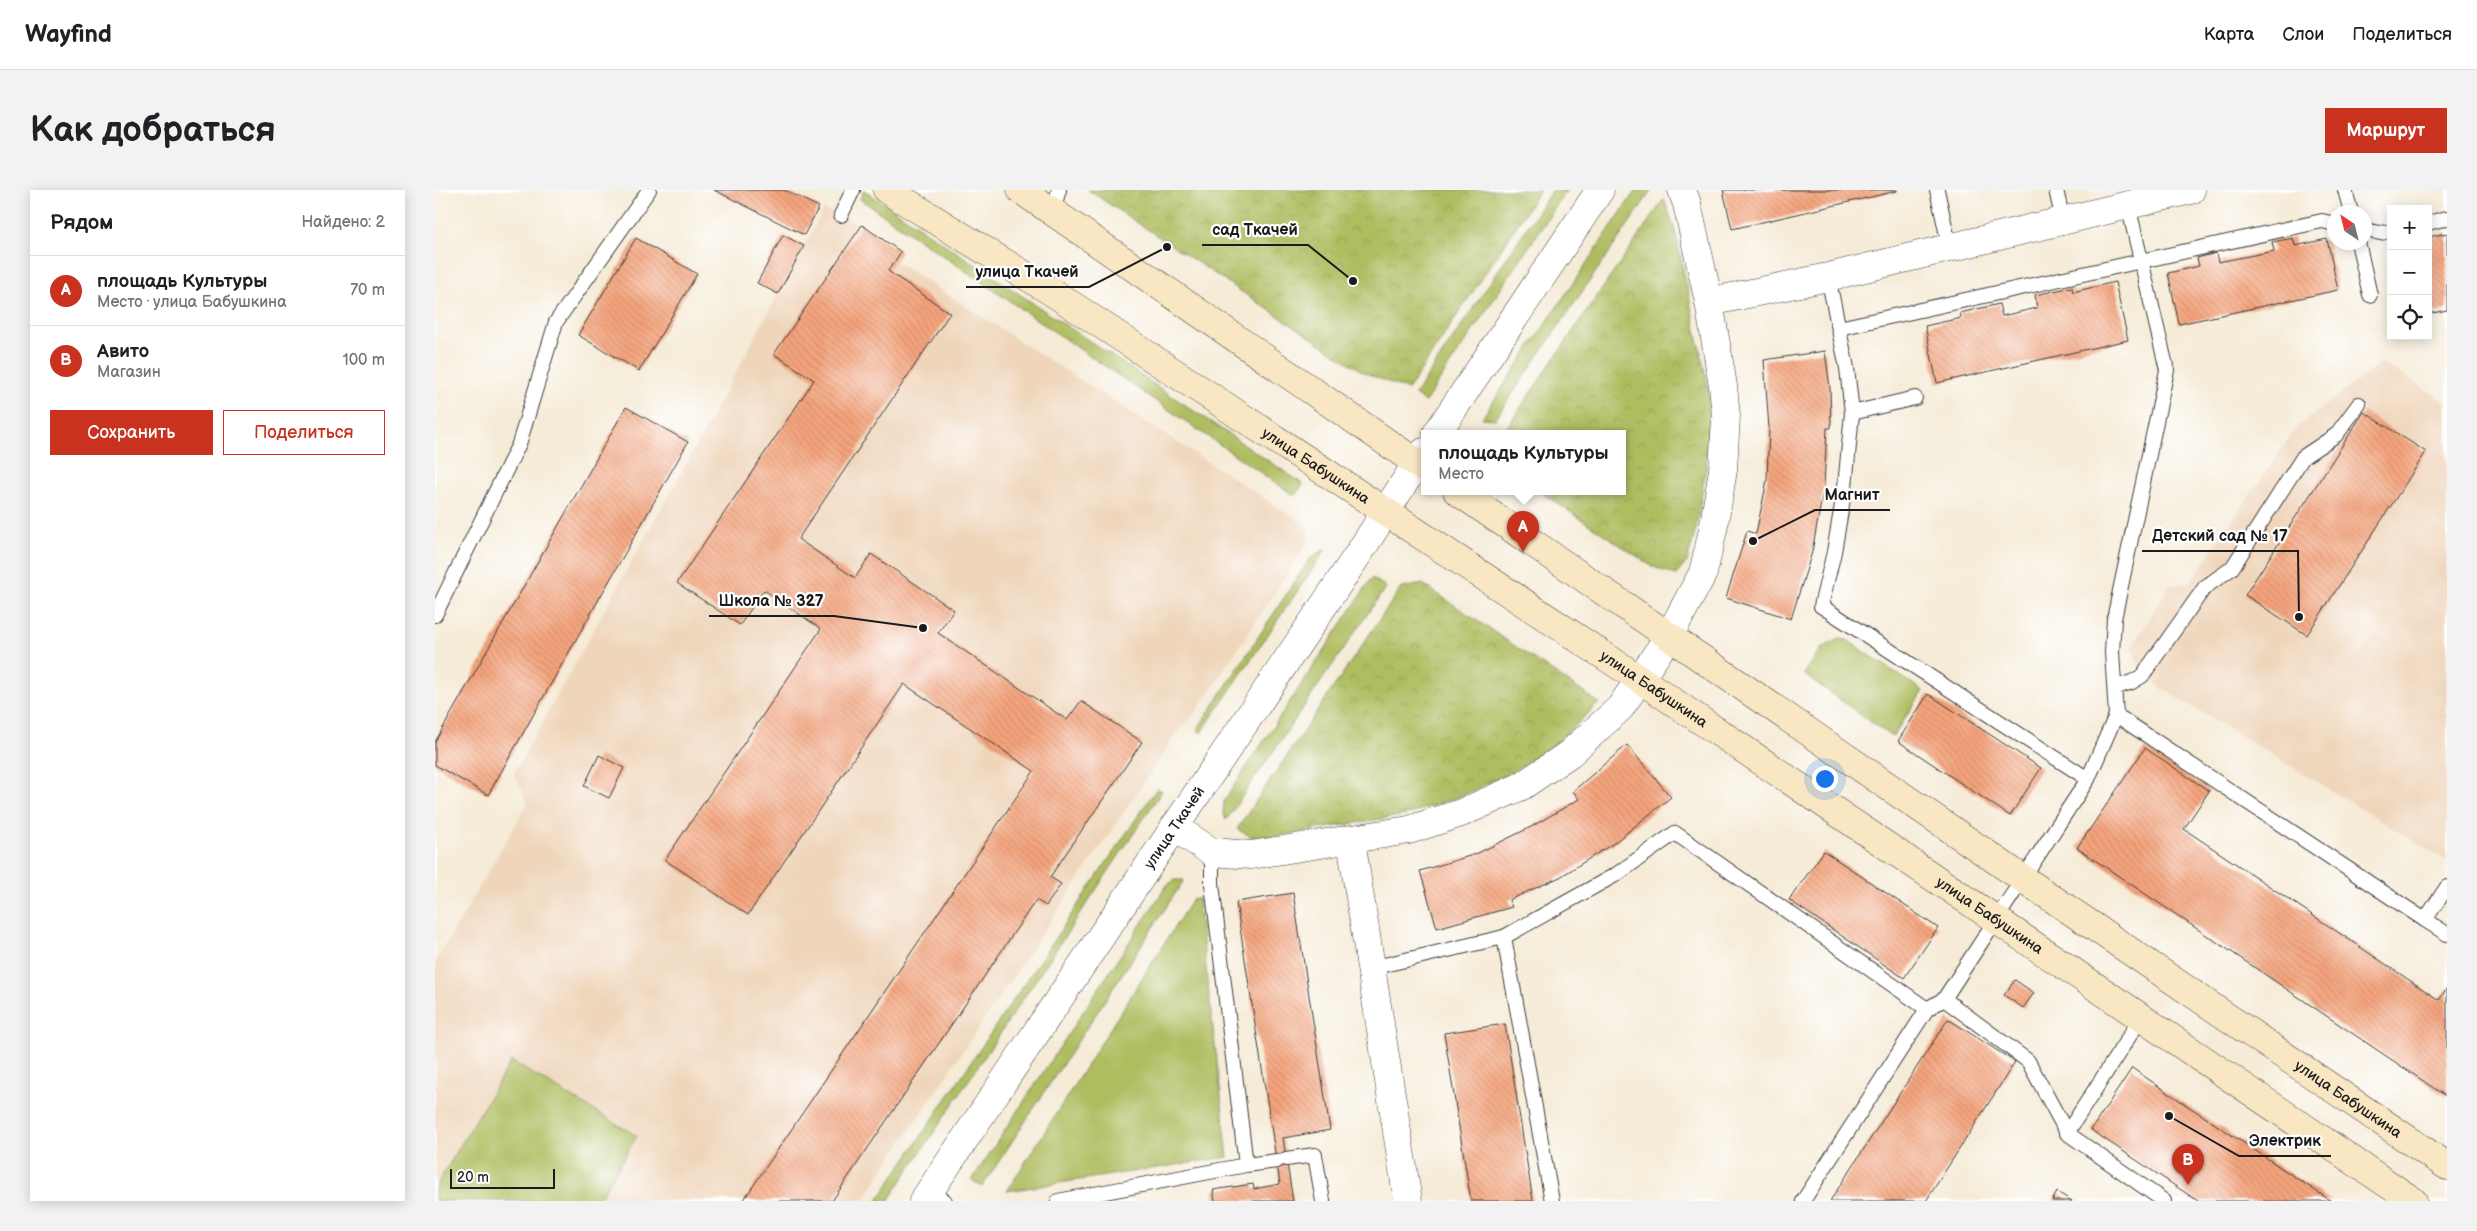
<!DOCTYPE html>
<html lang="ru">
<meta charset="utf-8">
<style>
body{margin:0;font-family:"Balsamiq Sans",sans-serif;background:#f2f2f2;color:#202124}
.controls{position:absolute;right:15px;top:15px;display:grid;overflow:hidden;border-radius:0px;box-shadow:0 2px 12px #0003}
.controls button{width:45px;height:45px;display:grid;place-items:center;padding:0;border:0;border-bottom:1px solid #e0e0e0;background:#fff;color:#202124;font:25px sans-serif}
.compass{position:absolute;left:1892px;top:15px;width:45px;height:45px;border-radius:50%;background:#fff;box-shadow:0 2px 12px #0003;rotate:325deg}
.scale{position:absolute;left:15px;bottom:12px;width:105px;box-sizing:border-box;padding-left:5px;border:2px solid #1c1c1c;border-top:0;font-size:14px;line-height:18px;white-space:nowrap;color:#1c1c1c;-webkit-text-stroke:4px #fff;paint-order:stroke}
.you{position:absolute;left:1389px;top:588px;width:18px;height:18px;margin:-12px;border:4px solid #fff;border-radius:50%;background:#1a73e8;box-shadow:0 0 0 8px #1a73e833}
.badge{display:grid;place-items:center;width:32px;height:32px;border-radius:50%;background:#c8321e;color:#fff;font-size:16px;font-weight:700}
.pin{position:absolute;translate:-50% -41px;filter:drop-shadow(0 1px 2px #0008)}
.pin::after{content:'';position:absolute;top:26px;width:18px;height:15px;background:inherit;clip-path:polygon(0 0,100% 0,50% 100%)}
.popup{position:absolute;left:986px;top:240px;width:205px;height:65px;box-sizing:border-box;display:grid;place-content:center;border-radius:0px;background:#fff;filter:drop-shadow(0 1px 4px #0005);font-size:16px;white-space:nowrap;color:#757577}
.popup b{font-size:19px;color:#202124}
.popup::after{content:'';position:absolute;left:50%;top:100%;margin-left:-10px;border:10px solid transparent;border-top-color:#fff}
.list{margin:0;padding:0;list-style:none}
h2{display:flex;justify-content:space-between;align-items:center;height:65px;margin:0;padding:0 20px;font-size:21px}
h2 small{font-size:16px;font-weight:400;color:#757577}
.list li{display:grid;grid-template-columns:32px 1fr auto;gap:15px;align-items:center;box-sizing:border-box;height:70px;padding:0 20px;border-top:1px solid #e0e0e0}
.list b{display:block;font-size:19px;white-space:nowrap}
.list p{margin:0;font-size:16px;white-space:nowrap;color:#757577}
.list em{font-size:16px;font-style:normal;color:#757577}
.actions{display:flex;gap:10px;padding:15px 20px}
.actions a{flex:1;padding:11px 0;border:1px solid #c8321e;border-radius:0px;text-align:center;font-size:18px;color:#c8321e}
.actions .main{background:#c8321e;color:#fff}
.icon{flex:none;width:28px;height:28px;fill:none;stroke:currentColor;stroke-width:2;stroke-linecap:round;stroke-linejoin:round}
.map{position:relative;flex:none;width:2012px;height:1011px;overflow:hidden;border-radius:0px}
header{display:flex;align-items:center;gap:30px;box-sizing:border-box;height:70px;padding:0 25px;background:#fff;border-bottom:1px solid #e0e0e0}
header strong{font-size:24px}
nav{display:flex;gap:28px;margin-inline-start:auto;font-size:18px}
.intro{display:flex;align-items:center;justify-content:space-between;box-sizing:border-box;height:120px;padding:0 30px}
h1{margin:0;font-size:35px}
.button{padding:12px 22px;border-radius:0px;background:#c8321e;color:#fff;font-size:18px;font-weight:700}
main{display:flex;gap:30px;padding:0 30px}
aside{flex:1;background:#fff;border-radius:0px;box-shadow:0 2px 12px #0003}
.map>svg:first-child{display:block}
</style>
<header>
<strong>Wayfind</strong>
<nav><a>Карта</a><a>Слои</a><a>Поделиться</a></nav>
</header>
<div class="intro"><h1>Как добраться</h1><a class="button">Маршрут</a></div>
<main>
<aside>
<h2>Рядом<small>Найдено: 2</small></h2>
<ul class="list">
<li><span class="badge">A</span><div><b>площадь Культуры</b><p>Место · улица Бабушкина</p></div><em>70 m</em></li>
<li><span class="badge">B</span><div><b>Авито</b><p>Магазин</p></div><em>100 m</em></li>
</ul>
<div class="actions"><a class="main">Сохранить</a><a>Поделиться</a></div>
</aside>
<div class="map">
<svg width="2012" height="1011" viewBox="0 0 2012 1011">
<defs>
<pattern id="park-crowns" width="20" height="18" patternUnits="userSpaceOnUse" patternTransform="scale(1.25)"><rect width="20" height="18" fill="#afbd60"/><path d="M2 6a3 3 0 1 1 6 0M12 15a3 3 0 1 1 6 0" fill="none" stroke="#96a253"/></pattern>
<pattern id="building-back-hatch" width="6" height="6" patternUnits="userSpaceOnUse" patternTransform="scale(1.25)"><rect width="6" height="6" fill="#f4a47d"/><path d="M-1 5l2 2M0 0l6 6M5-1l2 2" fill="none" stroke="#d18d6b"/></pattern>
</defs>
<rect width="100%" height="100%" fill="#fff"/>
<filter id="ink" filterUnits="userSpaceOnUse"><feTurbulence type="fractalNoise" baseFrequency=".02" numOctaves="2"/><feDisplacementMap in="SourceGraphic" scale="10" xChannelSelector="R" yChannelSelector="G"/><feConvolveMatrix kernelMatrix="1 2 1 2 8 2 1 2 1" color-interpolation-filters="sRGB"/></filter>
<filter id="wash" filterUnits="userSpaceOnUse"><feTurbulence type="fractalNoise" baseFrequency=".0096" numOctaves="4" result="noise"/><feDisplacementMap in="SourceGraphic" scale="20" xChannelSelector="R" yChannelSelector="G"/><feGaussianBlur stdDeviation="1.12" result="paint"/><feColorMatrix in="noise" values="0 0 0 0 0 0 0 0 0 0 0 0 0 0 0 0 0 1.4 0 .05"/><feComposite in="paint" operator="in"/></filter>
<g filter="url(#wash)">
<rect width="100%" height="100%" fill="#f5ebd7"/>
<g fill="#efd6bb">
<polygon points="389,19 427,35 466,62 460,71 874,337 873,352 759,525 745,539 427,1011 0,1011 0,773 93,613 79,583 266,247"/>
<polygon points="1947,172 2012,213 2012,671 1707,486 1697,458 1734,396 1756,391 1862,237"/>
</g>
<g fill="#afbd60" stroke="#666c3e">
<polygon points="429,0 868,294 860,306 425,9"/>
<polygon points="1117,0 1132,0 990,212 980,205"/>
<polygon points="1201,0 1217,0 1060,229 1047,228"/>
<polygon points="891,359 766,543 762,540 876,367"/>
<polygon points="937,388 951,397 791,630 788,621 789,611"/>
<polygon points="1403,449 1412,450 1488,501 1457,547 1369,484 1386,459"/>
<polygon points="722,598 727,601 453,1011 442,1011"/>
<polygon points="740,690 749,690 547,997 537,990 732,695"/>
<polygon points="758,708 763,709 793,967 572,1001"/>
<polygon points="76,871 202,946 163,1011 0,1011 0,998"/>
</g>
<g fill="url(#park-crowns)" stroke="#666c3e">
<polygon points="653,0 1105,0 973,200 928,182"/>
<polygon points="1229,9 1240,40 1275,206 1271,277 1261,339 1252,372 1241,385 1218,377 1104,301 1187,301 1187,243 1068,243"/>
<polygon points="988,394 1164,513 1125,550 1077,582 1021,608 971,625 821,649 802,639 966,398"/>
</g>
<g id="blocks">
<g fill="url(#building-back-hatch)">
<polygon points="279,0 349,0 384,17 369,45"/>
<polygon points="1288,0 1462,0 1462,1 1297,39"/>
<polygon points="427,35 466,62 453,81 515,123 363,349 420,388 436,364 519,420 503,443 632,530 646,511 707,552 615,687 626,694 611,716 601,710 397,1011 308,1011 599,581 469,494 313,725 230,670 386,439 329,400 305,435 242,393 379,190 339,164"/>
<polygon points="2012,43 2012,120 1993,124 1993,47"/>
<polygon points="348,45 369,56 343,104 322,93"/>
<polygon points="201,48 262,84 204,181 143,145"/>
<polygon points="1858,48 1860,56 1892,49 1903,100 1744,134 1733,83 1764,76 1762,68 1781,63 1783,72 1839,61 1837,52"/>
<polygon points="1680,92 1693,150 1502,193 1490,136 1526,128 1525,123 1564,114 1567,126 1602,118 1600,105 1637,97 1638,102"/>
<polygon points="1390,161 1395,198 1396,238 1392,238 1389,296 1377,362 1356,429 1291,408 1312,341 1321,344 1332,290 1334,238 1329,170"/>
<polygon points="191,217 253,252 53,605 0,575 0,552"/>
<polygon points="1929,222 1991,262 1872,445 1810,405"/>
<polygon points="1493,504 1606,578 1575,626 1463,551"/>
<polygon points="1192,555 1236,607 1179,653 1125,687 1074,710 1077,717 1002,738 985,681 1041,664 1096,637 1144,609 1138,601"/>
<polygon points="1710,558 1774,601 1749,639 2004,810 2012,798 2012,907 1642,658"/>
<polygon points="164,565 189,578 174,608 149,596"/>
<polygon points="1389,661 1503,738 1469,788 1354,710"/>
<polygon points="858,703 895,940 848,948 858,1011 780,1011 778,1000 818,994 819,999 845,994 801,712"/>
<polygon points="1580,790 1599,803 1588,818 1569,805"/>
<polygon points="1513,829 1580,872 1491,1011 1395,1011"/>
<polygon points="1070,834 1098,1011 1036,1011 1009,843"/>
<polygon points="1697,878 1732,902 1896,1011 1763,1011 1656,940"/>
<polygon points="1622,1002 1637,1011 1617,1011"/>
</g>
</g>
</g>
<g filter="url(#ink)">
<use href="#blocks" fill-opacity="0" stroke="#3d3b38" stroke-width="1"/>
<g fill="none" stroke-linecap="round" stroke-linejoin="round">
<g stroke="#3d3b38" stroke-width="16">
<g id="lane">
<polyline points="1502,0 1515,59"/>
<polyline points="1621,0 1628,31"/>
<polyline points="1910,0 1916,22"/>
<polyline points="617,23 624,0"/>
<polyline points="406,25 418,0"/>
<polyline points="1993,33 2012,28"/>
<polyline points="1930,40 1945,43 1956,41"/>
<polyline points="1923,52 1935,105"/>
<polyline points="1393,87 1412,178 1417,223 1410,297 1399,362 1386,416 1653,589"/>
<polyline points="1404,138 1887,31 1900,34"/>
<polyline points="1417,223 1480,208"/>
<polyline points="0,425 84,254 121,132 214,0"/>
<polyline points="1681,497 1697,492 1707,486 1770,397 1797,378 1868,267 1901,245 1924,214"/>
<polyline points="1681,525 1990,730 2012,697"/>
<polyline points="1990,730 2012,744"/>
<polyline points="936,778 1069,747"/>
<polyline points="1509,809 1593,871 1632,943 1729,1011"/>
<polyline points="1632,943 1706,828"/>
<polyline points="851,969 880,965 888,1011"/>
<polyline points="811,975 842,971"/>
<polyline points="494,1001 510,1011"/>
<polyline points="623,1011 811,975 777,694 777,662"/>
<polyline points="1117,1011 1069,747 1182,684 1240,643 1492,819"/>
<polyline points="1368,1011 1492,819 1509,809 1653,589 1681,525 1677,462 1679,429 1732,180 1693,15"/>
</g>
</g>
<g stroke="#3d3b38" stroke-width="29">
<g id="street">
<polyline points="1274,112 1393,87 1756,0"/>
<polyline points="1002,243 1165,0"/>
<polyline points="739,637 777,662 816,665 974,640 1026,623 1087,596 1134,564 1185,518 1234,446 1268,383 1278,340 1288,280 1291,226 1288,196 1274,112 1252,14 1247,0"/>
<polyline points="916,651 973,1011"/>
<path id="s1" d="M488 1011 924 363 989 262"/>
</g>
</g>
<g stroke="#3d3b38" stroke-width="29">
<g id="secondary">
<path id="s2" d="M452 0 617 102 1206 490 1978 1011"/>
<polyline points="586,0 989,278"/>
<path id="s3" d="M1022 301 1587 688 2012 976"/>
</g>
</g>
<use href="#lane" stroke="#fff" stroke-width="14"/>
<use href="#street" stroke="#fff" stroke-width="28"/>
<use href="#secondary" stroke="#f9e7c3" stroke-width="28"/>
</g>
</g>
<g text-anchor="middle" stroke-width="4.5" stroke-linejoin="round" paint-order="stroke">
<g font-size="15" fill="#1c1c1c" stroke="#fff">
<text dy="5" stroke="none"><textPath href="#s2" startOffset="510">улица Бабушкина</textPath></text>
<text dy="5" stroke="none"><textPath href="#s2" startOffset="915">улица Бабушкина</textPath></text>
<text dy="5" stroke="none"><textPath href="#s1" startOffset="450">улица Ткачей</textPath></text>
<text dy="5" stroke="none"><textPath href="#s2" startOffset="1320">улица Бабушкина</textPath></text>
<text dy="5" stroke="none"><textPath href="#s3" startOffset="1079">улица Бабушкина</textPath></text>
</g>
</g>
<path fill="none" stroke="#1c1c1c" stroke-width="2" d="M918 91L873 55H767M732 57L654 97H531M1318 351L1380 320H1455M1864 427L1863 361H1707M488 438L399 426H274M1734 926L1804 966H1896"/>
<g fill="#1c1c1c" stroke="#fff" stroke-width="2">
<circle cx="918" cy="91" r="5"/>
<circle cx="732" cy="57" r="5"/>
<circle cx="1318" cy="351" r="5"/>
<circle cx="1864" cy="427" r="5"/>
<circle cx="488" cy="438" r="5"/>
<circle cx="1734" cy="926" r="5"/>
</g>
<g font-size="16" text-anchor="middle" font-weight="bold" fill="#1c1c1c" stroke="#fff" stroke-width="4.5" stroke-linejoin="round" paint-order="stroke">
<text x="820" y="45">сад Ткачей</text>
<text x="592" y="87">улица Ткачей</text>
<text x="1417" y="310">Магнит</text>
<text x="1785" y="351">Детский сад № 17</text>
<text x="336" y="416">Школа № 327</text>
<text x="1850" y="956">Электрик</text>
</g>
</svg>
<div class="controls">
<button>+</button>
<button>−</button>
<button><svg class="icon" aria-label="locate" viewBox="0 0 24 24"><circle cx="12" cy="12" r="6"/><path d="M12 2v4M12 18v4M2 12h4M18 12h4"/></svg></button>
</div>
<svg class="compass" viewBox="-18 -18 36 36"><path d="M0-13l5 13h-10z" fill="#e53935"/><path d="M0 13l5-13h-10z" fill="#757577"/></svg>
<div class="scale">20 m</div>
<div class="you"></div>
<div class="pin badge" style="left:1088px;top:362px">A</div>
<div class="popup"><b>площадь Культуры</b>Место</div>
<div class="pin badge" style="left:1753px;top:995px">B</div>
</div>
</main>
